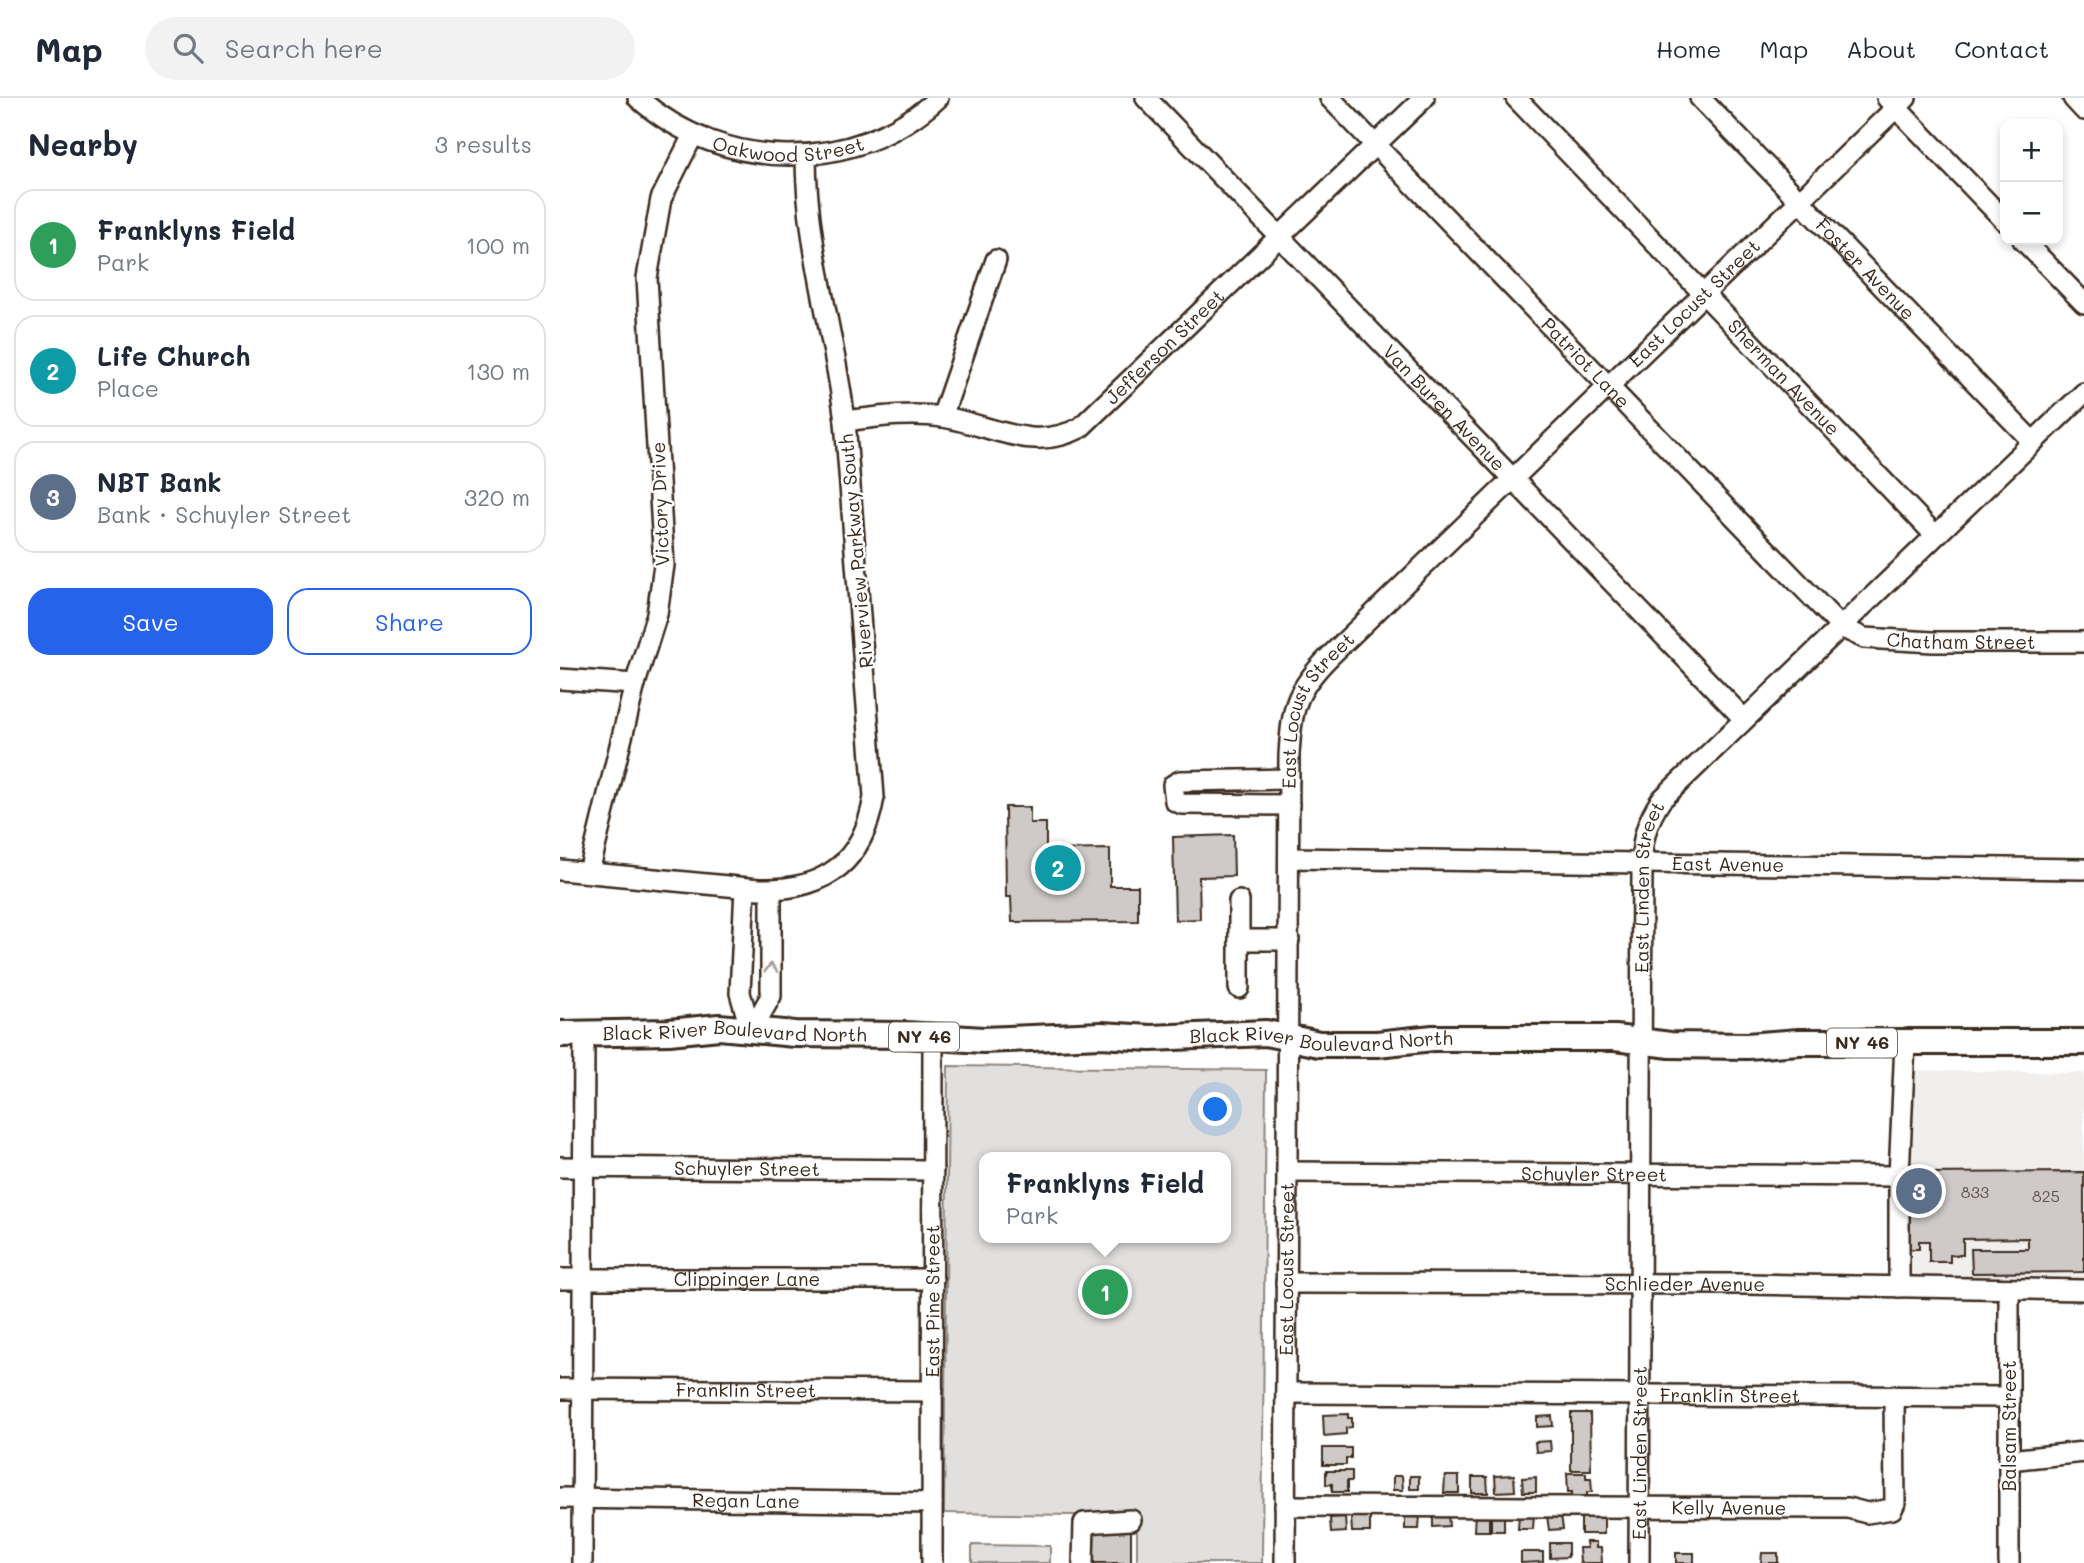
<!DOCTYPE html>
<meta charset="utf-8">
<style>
body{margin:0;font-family:Mali,sans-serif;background:#f2f2f3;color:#1f2937}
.controls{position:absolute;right:21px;top:21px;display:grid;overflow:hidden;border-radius:14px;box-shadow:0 4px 10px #0003}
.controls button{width:63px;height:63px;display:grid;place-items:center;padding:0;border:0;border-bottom:2px solid #e0e1e3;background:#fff;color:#1f2937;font:35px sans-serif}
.you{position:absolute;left:656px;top:1012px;width:24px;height:24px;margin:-18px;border:5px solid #fff;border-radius:50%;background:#1a73e8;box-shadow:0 0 0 10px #1a73e833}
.badge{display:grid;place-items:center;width:46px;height:46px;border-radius:50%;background:#2563eb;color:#fff;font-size:23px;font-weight:700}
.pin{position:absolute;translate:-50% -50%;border:4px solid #fff;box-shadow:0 2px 7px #0006}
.popup{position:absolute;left:419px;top:1054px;width:252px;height:91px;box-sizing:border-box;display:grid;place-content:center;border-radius:14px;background:#fff;filter:drop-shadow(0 2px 5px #0005);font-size:23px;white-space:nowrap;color:#747a83}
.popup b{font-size:26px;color:#1f2937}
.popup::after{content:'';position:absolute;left:50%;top:100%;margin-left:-14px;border:14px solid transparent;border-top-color:#fff}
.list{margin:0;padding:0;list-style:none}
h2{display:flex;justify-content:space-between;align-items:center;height:91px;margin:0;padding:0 28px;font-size:30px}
h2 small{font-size:23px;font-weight:400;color:#747a83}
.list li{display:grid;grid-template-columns:46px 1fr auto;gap:21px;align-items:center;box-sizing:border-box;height:112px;margin:0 14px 14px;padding:0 14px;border:2px solid #e0e1e3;border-radius:21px}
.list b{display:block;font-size:26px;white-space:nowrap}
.list p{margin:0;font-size:23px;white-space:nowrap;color:#747a83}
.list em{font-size:23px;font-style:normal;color:#747a83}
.actions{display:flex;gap:14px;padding:21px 28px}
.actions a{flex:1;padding:16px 0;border:2px solid #2563eb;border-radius:21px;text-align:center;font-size:24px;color:#2563eb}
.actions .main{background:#2563eb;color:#fff}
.icon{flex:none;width:38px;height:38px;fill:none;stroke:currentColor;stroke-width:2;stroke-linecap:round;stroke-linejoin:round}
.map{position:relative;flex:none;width:1524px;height:1465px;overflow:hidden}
header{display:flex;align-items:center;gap:42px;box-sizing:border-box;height:98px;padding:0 35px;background:#fff;border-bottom:2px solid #e0e1e3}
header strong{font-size:33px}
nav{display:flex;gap:38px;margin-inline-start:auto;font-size:24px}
.search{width:490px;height:63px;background:#f2f2f3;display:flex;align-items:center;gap:18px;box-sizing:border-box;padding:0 24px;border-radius:38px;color:#747a83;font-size:26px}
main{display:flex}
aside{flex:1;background:#fff}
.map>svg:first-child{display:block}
</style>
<header>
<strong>Map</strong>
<div class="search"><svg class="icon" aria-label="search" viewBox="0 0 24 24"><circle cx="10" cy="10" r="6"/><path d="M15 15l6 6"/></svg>Search here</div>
<nav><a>Home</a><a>Map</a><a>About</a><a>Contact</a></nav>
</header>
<main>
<aside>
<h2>Nearby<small>3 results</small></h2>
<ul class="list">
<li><span class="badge" style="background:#2e9e5b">1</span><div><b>Franklyns Field</b><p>Park</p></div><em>100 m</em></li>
<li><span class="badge" style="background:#0f9aa8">2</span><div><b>Life Church</b><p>Place</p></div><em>130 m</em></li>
<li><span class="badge" style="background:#5c6f8a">3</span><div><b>NBT Bank</b><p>Bank · Schuyler Street</p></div><em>320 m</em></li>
</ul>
<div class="actions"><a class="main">Save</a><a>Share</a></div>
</aside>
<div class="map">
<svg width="1524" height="1465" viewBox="0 0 1524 1465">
<rect width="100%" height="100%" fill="#fff"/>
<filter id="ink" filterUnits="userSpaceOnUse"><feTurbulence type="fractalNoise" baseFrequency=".0143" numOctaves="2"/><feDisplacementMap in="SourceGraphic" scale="14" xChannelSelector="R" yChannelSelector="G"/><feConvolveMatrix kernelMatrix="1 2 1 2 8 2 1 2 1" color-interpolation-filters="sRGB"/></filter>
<g filter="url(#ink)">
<polygon fill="#f1efee" points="1334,972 1524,975 1524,1187 1334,1179"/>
<g fill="#e2e0de" stroke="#8e857e" stroke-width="2" fill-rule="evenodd">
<path d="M388 968 706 972 702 1465H577V1418L384 1415ZM424 1059H666V1140H424Z"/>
<polygon points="412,1447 490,1448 490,1465 412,1465"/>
</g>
<g fill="#cfcac7" stroke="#3b2a1e" stroke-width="2">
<polygon points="445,709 470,709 470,725 486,725 486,752 550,751 550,788 578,788 578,823 452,824 451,799 446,799"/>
<polygon points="673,737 674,778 639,779 640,821 615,822 613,739"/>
<polygon points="1524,1074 1524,1174 1412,1175 1411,1151 1468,1151 1468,1140 1403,1141 1403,1157 1390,1157 1390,1164 1369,1164 1369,1143 1359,1143 1359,1151 1350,1151 1350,1075"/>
<polygon points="1011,1315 1030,1315 1031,1372 1011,1372"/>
<polygon points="788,1316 788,1320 792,1320 792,1329 786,1330 786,1336 764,1338 763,1317"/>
<polygon points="992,1318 993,1328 977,1329 977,1319"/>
<polygon points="990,1343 991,1353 976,1354 975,1344"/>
<polygon points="763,1350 791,1350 791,1360 786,1360 786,1367 763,1367"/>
<polygon points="766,1373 792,1373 792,1383 787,1383 787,1394 772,1394 772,1386 766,1387"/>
<polygon points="1007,1375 1026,1375 1026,1380 1031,1380 1032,1394 1027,1394 1027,1398 1012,1398 1012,1394 1008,1394"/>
<polygon points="954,1377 955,1393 936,1394 935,1378"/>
<polygon points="833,1378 842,1378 843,1392 833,1392"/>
<rect x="850" y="1378" width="9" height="13"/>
<polygon points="885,1378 899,1378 899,1395 884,1395"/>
<polygon points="912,1379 927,1379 928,1395 912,1395"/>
<polygon points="976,1379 976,1394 963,1394 962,1380"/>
<polygon points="845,1415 860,1416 859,1431 845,1431"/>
<polygon points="915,1415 929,1416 929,1433 914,1433"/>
<polygon points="873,1416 888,1416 889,1428 873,1429"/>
<rect x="931" y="1416" width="13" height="17"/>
<polygon points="959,1416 974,1416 973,1431 958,1431"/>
<polygon points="1001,1417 1003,1431 989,1432 987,1418"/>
<polygon points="810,1418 810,1434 792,1434 791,1419"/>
<polygon points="785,1419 786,1434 771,1435 770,1420"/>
<polygon points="1021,1419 1044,1420 1044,1436 1021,1436"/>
<polygon points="530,1428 571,1429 571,1465 529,1465"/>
<polygon points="1026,1444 1036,1444 1036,1450 1041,1450 1042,1465 1020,1465 1019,1450 1027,1450"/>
<polygon points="990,1445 1008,1445 1008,1459 990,1460"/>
<polygon points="961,1454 983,1454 983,1464 961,1465"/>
<rect x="1116" y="1455" width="18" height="10"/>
<polygon points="1202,1455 1218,1455 1218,1465 1201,1465"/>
</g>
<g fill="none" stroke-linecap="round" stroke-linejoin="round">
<g stroke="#3b2a1e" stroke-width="24">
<g id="minor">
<path id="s1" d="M78 0C162 75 295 77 378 0"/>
<path id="s2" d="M586 0 1184 621"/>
<path id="s3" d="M770 0 1281 529 1304 540 1373 544H1524"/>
<path id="s4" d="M956 0 1375 437"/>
<path id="s5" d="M1140 0 1472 343"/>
<polyline points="1327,0 1445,123"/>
<polyline points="1513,0 1524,12"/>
<polyline points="1463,142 1524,205"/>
<polyline points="382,319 436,162"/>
<path id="s6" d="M285 323C317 319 350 314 383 319 432 327 471 355 520 330L864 0"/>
<polyline points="0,581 75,586"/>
<polyline points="729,707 622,706 615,703 613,687 620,683 729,681"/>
<path id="s7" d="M729 760 1524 771"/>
<path d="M0 772 199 791C264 793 303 765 314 699L285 323C274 233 246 148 246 58"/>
<polyline points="29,774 75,586 97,516 104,467 87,180 101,101 133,37"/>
<polyline points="185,790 180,895 191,933"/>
<polyline points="679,803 679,842"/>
<polyline points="679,890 679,842 729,842"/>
<polyline points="191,933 211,898 211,792"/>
<path id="s8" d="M0 1069 373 1072"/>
<path id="s9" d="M728 1074 1339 1078"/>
<path id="s10" d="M0 1181H373"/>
<path id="s11" d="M726 1185 1187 1186 1524 1192"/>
<polyline points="1339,1189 1339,1078 1345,945"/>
<path id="s12" d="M0 1291 373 1293"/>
<path id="s13" d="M726 1295 1449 1299"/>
<polyline points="1449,1362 1524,1354"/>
<path id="s14" d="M0 1400 372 1405"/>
<path id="s15" d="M725 1408 1288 1410 1307 1415 1332 1411 1335 1405 1334 1298"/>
<polyline points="22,1465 24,936"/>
<path id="s16" d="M372 1465 373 940"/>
<polyline points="523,1465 524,1425 571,1422"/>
<path id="s17" d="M725 1465 729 657C732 609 735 593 770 558L1346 0"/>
<path id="s18" d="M1079 1465 1082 763C1082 739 1088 722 1101 702L1524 295"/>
<polyline points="1449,1465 1449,1191"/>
</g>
</g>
<g stroke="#3b2a1e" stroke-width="30">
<g id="major">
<path id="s19" d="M0 936 109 934 159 929 235 936 346 937 423 942 541 937 591 940 706 935 759 946H817L873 940H1055L1110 947 1187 948 1239 944H1524"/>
</g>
</g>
<use href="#minor" stroke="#fff" stroke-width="19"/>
<use href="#major" stroke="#fff" stroke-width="24"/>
</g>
<defs><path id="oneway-chevron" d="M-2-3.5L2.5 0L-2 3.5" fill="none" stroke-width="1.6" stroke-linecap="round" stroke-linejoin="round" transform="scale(1.75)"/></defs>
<use stroke="#a79f9a" href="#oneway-chevron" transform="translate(211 870) rotate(-90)"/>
</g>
<g text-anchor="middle" stroke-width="5" stroke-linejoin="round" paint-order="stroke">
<g font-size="16" fill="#605248">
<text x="1415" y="1100">833</text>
<text x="1486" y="1104">825</text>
</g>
<g fill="#fff" stroke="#766a62" stroke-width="2">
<rect x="329" y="924.5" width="70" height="29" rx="5"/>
<rect x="1267" y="930.5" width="70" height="29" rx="5"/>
</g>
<g font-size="18" font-weight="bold" fill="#3b2a1e">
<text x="364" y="945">NY 46</text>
<text x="1302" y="951">NY 46</text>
</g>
<g font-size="19" fill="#3b2a1e" stroke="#fff">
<text dy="7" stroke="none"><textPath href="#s1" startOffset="164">Oakwood Street</textPath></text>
<text dy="7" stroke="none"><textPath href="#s5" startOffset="238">Foster Avenue</textPath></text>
<text dy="7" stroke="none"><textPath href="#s17" startOffset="1426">East Locust Street</textPath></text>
<text dy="7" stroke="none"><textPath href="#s6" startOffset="357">Jefferson Street</textPath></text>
<text dy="7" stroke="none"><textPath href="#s3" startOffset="368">Patriot Lane</textPath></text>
<text dy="7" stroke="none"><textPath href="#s4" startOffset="387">Sherman Avenue</textPath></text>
<text dy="7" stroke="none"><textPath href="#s2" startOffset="430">Van Buren Avenue</textPath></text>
<text transform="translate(100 406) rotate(-92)" y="7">Victory Drive</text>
<text transform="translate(296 453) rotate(-95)" y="7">Riverview Parkway South</text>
<text dy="7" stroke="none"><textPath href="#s3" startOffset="858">Chatham Street</textPath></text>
<text dy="7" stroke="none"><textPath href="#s17" startOffset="861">East Locust Street</textPath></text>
<text dy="7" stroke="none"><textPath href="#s7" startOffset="439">East Avenue</textPath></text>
<text dy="7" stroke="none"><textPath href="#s18" startOffset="677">East Linden Street</textPath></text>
<text dy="7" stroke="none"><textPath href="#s19" startOffset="175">Black River Boulevard North</textPath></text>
<text dy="7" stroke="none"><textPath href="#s19" startOffset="763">Black River Boulevard North</textPath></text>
<text dy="7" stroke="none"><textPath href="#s8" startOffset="187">Schuyler Street</textPath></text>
<text dy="7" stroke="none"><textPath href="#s9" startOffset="306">Schuyler Street</textPath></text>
<text dy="7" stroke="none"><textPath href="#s17" startOffset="294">East Locust Street</textPath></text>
<text dy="7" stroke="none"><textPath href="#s10" startOffset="187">Clippinger Lane</textPath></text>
<text dy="7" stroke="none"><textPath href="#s11" startOffset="399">Schlieder Avenue</textPath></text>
<text dy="7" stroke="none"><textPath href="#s16" startOffset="262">East Pine Street</textPath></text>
<text dy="7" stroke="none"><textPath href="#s12" startOffset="186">Franklin Street</textPath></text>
<text dy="7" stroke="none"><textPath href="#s13" startOffset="444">Franklin Street</textPath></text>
<text transform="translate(1449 1328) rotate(-90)" y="7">Balsam Street</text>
<text dy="7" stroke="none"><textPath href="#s18" startOffset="110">East Linden Street</textPath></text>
<text dy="7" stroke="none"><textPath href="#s14" startOffset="186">Regan Lane</textPath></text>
<text dy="7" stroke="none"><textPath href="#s15" startOffset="444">Kelly Avenue</textPath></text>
</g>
</g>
</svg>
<div class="controls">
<button>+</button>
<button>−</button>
</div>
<div class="you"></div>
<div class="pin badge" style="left:545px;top:1194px;background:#2e9e5b">1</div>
<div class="popup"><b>Franklyns Field</b>Park</div>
<div class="pin badge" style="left:498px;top:770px;background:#0f9aa8">2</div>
<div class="pin badge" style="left:1359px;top:1093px;background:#5c6f8a">3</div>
</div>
</main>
